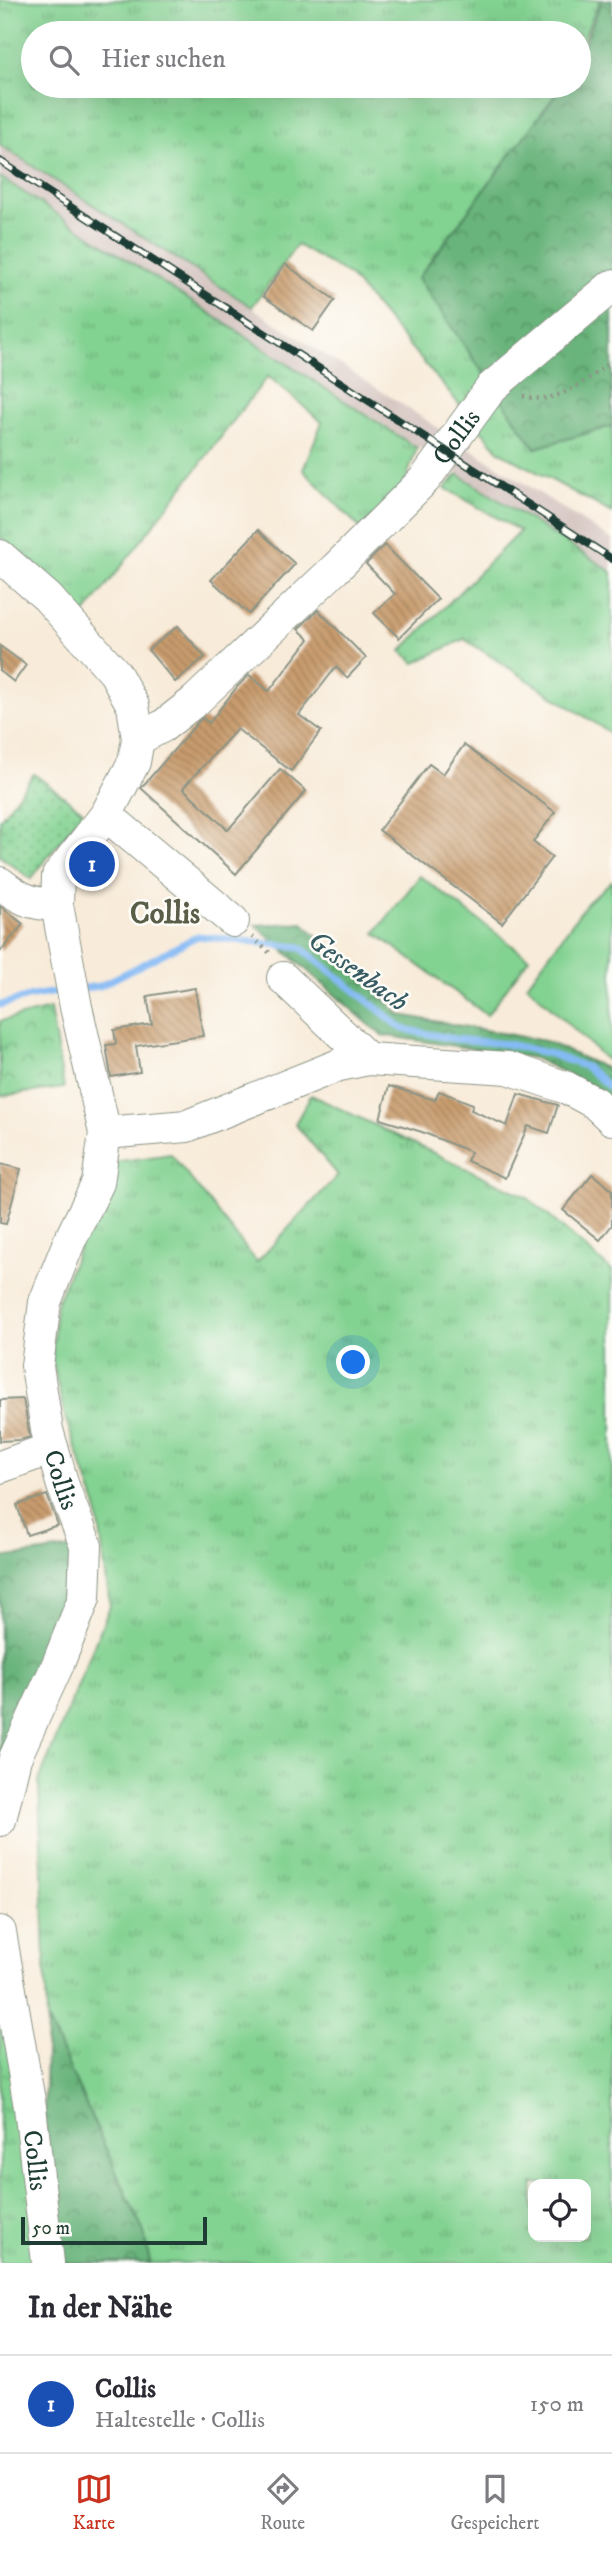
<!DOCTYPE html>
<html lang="de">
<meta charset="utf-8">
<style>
body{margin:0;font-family:"IM FELL DW Pica",serif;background:#f2f2f3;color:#2b2b33}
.controls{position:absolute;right:21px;bottom:21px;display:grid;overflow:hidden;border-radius:14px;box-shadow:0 7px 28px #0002}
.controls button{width:63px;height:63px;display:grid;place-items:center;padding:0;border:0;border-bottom:2px solid #e1e1e2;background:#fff;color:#2b2b33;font:35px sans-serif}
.scale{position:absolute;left:21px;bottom:18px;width:186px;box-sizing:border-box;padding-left:7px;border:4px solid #1f3d34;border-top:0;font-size:19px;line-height:24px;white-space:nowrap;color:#1f3d34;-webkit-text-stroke:5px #fdfcf7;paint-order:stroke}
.you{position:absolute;left:354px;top:1363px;width:24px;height:24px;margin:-18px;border:5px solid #fff;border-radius:50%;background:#1a73e8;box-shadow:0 0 0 10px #1a73e833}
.badge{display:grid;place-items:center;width:46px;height:46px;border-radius:50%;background:#c8321e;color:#fff;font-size:23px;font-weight:700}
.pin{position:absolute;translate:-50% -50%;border:4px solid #fff;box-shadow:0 2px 7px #0006}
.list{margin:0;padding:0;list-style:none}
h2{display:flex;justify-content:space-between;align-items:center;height:91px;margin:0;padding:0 28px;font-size:30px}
h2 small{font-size:23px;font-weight:400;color:#7c7c81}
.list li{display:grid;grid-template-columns:46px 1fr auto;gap:21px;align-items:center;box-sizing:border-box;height:98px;padding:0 28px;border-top:2px solid #e1e1e2}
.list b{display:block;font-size:26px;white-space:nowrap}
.list p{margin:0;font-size:23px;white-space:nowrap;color:#7c7c81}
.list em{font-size:23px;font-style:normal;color:#7c7c81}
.icon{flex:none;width:38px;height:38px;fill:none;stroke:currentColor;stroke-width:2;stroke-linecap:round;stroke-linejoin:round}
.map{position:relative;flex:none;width:612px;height:2263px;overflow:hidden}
.search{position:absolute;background:#fff;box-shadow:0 7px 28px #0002;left:21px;right:21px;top:21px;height:77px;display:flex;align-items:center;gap:18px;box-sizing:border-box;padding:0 24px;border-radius:38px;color:#7c7c81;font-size:26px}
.sheet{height:189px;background:#fff}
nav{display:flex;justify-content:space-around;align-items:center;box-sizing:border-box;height:98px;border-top:2px solid #e1e1e2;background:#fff;font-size:19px;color:#7c7c81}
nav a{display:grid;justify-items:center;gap:4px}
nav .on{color:#c8321e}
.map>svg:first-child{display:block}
</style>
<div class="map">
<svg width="612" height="2263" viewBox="0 0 612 2263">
<defs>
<pattern id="grass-tufts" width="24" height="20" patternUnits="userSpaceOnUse" patternTransform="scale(1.75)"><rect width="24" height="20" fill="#82d291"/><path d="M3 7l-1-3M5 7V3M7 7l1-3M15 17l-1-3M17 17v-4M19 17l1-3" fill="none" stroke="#6aac77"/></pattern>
<pattern id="forest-crowns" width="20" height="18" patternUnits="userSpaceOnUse" patternTransform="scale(1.75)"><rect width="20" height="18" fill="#69b47b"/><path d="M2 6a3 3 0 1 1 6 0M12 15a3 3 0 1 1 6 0" fill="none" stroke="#569466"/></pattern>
<pattern id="park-crowns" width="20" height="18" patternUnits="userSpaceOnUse" patternTransform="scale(1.75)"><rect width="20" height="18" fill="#82d291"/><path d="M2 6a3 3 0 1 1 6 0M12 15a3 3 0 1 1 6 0" fill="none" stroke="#6aac77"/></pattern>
<pattern id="garden-dots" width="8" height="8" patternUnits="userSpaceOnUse" patternTransform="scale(1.75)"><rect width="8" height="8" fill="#82d291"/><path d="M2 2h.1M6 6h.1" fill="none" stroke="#6aac77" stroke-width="1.8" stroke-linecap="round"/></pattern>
<pattern id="building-back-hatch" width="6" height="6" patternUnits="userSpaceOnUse" patternTransform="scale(1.75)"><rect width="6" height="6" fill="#c89b6d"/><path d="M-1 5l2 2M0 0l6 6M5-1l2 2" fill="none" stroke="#a2805a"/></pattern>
</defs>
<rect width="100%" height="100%" fill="#fdfcf7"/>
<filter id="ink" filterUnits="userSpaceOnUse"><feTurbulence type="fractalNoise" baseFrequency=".0143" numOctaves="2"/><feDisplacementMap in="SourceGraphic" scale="14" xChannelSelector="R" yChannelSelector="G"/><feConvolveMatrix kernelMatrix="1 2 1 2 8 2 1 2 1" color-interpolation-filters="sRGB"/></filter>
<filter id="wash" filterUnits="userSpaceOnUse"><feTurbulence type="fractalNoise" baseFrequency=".00686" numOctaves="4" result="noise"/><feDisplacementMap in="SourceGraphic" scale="28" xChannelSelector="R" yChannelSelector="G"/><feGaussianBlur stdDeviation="1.57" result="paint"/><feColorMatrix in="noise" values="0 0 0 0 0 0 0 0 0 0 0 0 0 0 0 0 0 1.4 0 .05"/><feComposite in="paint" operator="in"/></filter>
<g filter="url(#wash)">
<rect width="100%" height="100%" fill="#f8ebd9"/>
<polygon fill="#d1c0bc" points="0,145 612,540 612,572 0,177"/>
<g fill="url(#grass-tufts)" stroke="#508862" stroke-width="2" fill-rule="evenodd">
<polygon points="0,0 600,0 579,48 579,33 33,33 33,86 562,86 418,278 535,448 612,426 612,513 500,452 349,275 297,245 252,307 0,145"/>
<polygon points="0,177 417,448 403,488 361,529 303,470 322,422 268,376 84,615 47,574 0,537"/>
<polygon points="458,474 612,572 612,734 464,639 415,663 401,651 520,531 445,488"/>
<path d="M311 1095 527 1197 612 1271V2263H150L144 2233 47 2019 39 1781 110 1606 97 1508 65 1417 52 1360 56 1304 114 1162 171 1154 257 1262 338 1175 295 1124ZM533 2184H586V2237H533Z"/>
<polygon points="0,1932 48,2263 0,2263"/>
</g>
<g fill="url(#forest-crowns)" stroke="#447858" stroke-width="2">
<polygon points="602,0 612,0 612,426 535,448 418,278 562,86 579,86 579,56"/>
<polygon points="303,923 401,1015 545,1041 612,1071 612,1100 601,1090 534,1058 381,1035 255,925"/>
<polygon points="86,1546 0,1820 0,1558"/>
<polygon points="47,2019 144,2233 150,2263 62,2263 44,2115"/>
</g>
<polygon fill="url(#park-crowns)" stroke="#508862" stroke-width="2" points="50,1009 64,1088 0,1096 0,1021"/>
<polygon fill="url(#garden-dots)" stroke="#508862" stroke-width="2" points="34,774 83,811 31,879 0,856 0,819"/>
<g fill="#82d291" stroke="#508862" stroke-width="2">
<polygon points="420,876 529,958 487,1015 375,933"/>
<polygon points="612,881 612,1065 527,985 587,903"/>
</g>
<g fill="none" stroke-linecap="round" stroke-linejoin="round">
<g stroke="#85baf4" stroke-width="7">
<polyline points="79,989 100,986 198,936 300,947 403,1029 454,1039 507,1044 547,1053 586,1067 612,1089"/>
<polyline points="0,1005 32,996 64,991"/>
</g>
</g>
<g id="blocks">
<g fill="url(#building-back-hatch)">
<polygon points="285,264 335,300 313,331 263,296"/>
<polygon points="258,530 295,564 249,614 211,580"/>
<polygon points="385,545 438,599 399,638 374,613 395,594 366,564"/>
<polygon points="318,610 366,658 347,678 336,667 299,715 321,731 291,771 237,729 183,788 228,830 280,769 306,791 236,874 141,788 199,721 203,718 209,723 237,687 249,675 269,691 309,639 298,629"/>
<polygon points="178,626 205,657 175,682 148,650"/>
<polygon points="0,646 26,665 14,682 0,671"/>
<polygon points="464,745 555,812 533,842 552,857 502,923 379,830 429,764 443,774"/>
<polygon points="0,906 23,924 0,952"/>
<polygon points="195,988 203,1036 136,1046 140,1072 111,1077 106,1045 116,1044 114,1030 152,1024 147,996"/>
<polygon points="389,1086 435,1100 439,1091 473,1104 471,1110 507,1126 518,1094 558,1105 549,1133 528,1126 505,1178 467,1161 471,1152 422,1132 380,1119"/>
<polygon points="0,1164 21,1169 6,1224 0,1223"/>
<polygon points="592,1174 612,1190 612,1225 600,1240 563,1210"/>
<polygon points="23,1399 30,1437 20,1440 0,1441 0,1400"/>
<polygon points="47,1495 58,1525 27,1535 17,1505"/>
</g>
</g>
</g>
<g filter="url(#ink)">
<use href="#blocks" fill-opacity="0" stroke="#8c9486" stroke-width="2"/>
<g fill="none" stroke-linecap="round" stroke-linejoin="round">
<g stroke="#8c9486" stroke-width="34">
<g id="minor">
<path id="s1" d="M0 556 47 597 115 673 133 706 138 739 134 762 106 815 58 876 57 905 76 1007 105 1133 98 1183 69 1242 45 1302 37 1366 47 1430 63 1486 86 1546 84 1598 58 1664 15 1758 0 1820"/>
<path id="s2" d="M138 739 163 726 195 701 335 569 425 479 492 387 612 286"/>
<polyline points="106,815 233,921"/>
<path d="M0 883C20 899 31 904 57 905"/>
<polyline points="283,978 368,1059"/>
<polyline points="105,1133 187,1126 339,1065 368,1059 508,1068 567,1088 595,1103 612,1119"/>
<polyline points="0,1467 52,1448"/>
<path id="s3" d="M0 1932 30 2107 48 2263"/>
</g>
</g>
<g stroke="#8c9486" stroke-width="4.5" stroke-dasharray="2 5" stroke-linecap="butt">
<path d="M523 396C556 407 587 379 612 362"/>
<polyline points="252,937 272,955"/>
</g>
<use href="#minor" stroke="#fff" stroke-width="32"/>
<g stroke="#1f3d34" stroke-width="8">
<polyline id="rail" points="0,161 612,559"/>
</g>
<use href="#rail" stroke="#fdfcf7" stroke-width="5" stroke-dasharray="16" stroke-linecap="butt"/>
</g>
</g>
<g text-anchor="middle" stroke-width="5" stroke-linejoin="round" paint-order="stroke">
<g font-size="26" fill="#1f3d34" stroke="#fdfcf7">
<text dy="9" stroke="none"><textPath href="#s2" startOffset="441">Collis</textPath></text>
<text dy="9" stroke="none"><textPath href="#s1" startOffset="1020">Collis</textPath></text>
<text dy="9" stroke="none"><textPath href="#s3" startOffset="231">Collis</textPath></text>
</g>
<g font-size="28" font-style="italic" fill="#385c64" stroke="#fdfcf7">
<text transform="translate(359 970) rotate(36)" y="10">Gessenbach</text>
</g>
<g font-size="30" font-weight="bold" fill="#5a5e48" stroke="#fdfcf7">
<text x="165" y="923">Collis</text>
</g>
</g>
</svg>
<div class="controls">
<button><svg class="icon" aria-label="locate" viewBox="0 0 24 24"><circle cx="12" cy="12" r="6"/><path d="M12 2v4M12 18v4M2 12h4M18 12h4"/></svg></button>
</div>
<div class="scale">50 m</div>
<div class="you"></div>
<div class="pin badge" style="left:92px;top:864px;background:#1a4fb4">1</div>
<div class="search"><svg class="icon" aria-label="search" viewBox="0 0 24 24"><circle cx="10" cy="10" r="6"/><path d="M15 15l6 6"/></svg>Hier suchen</div>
</div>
<section class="sheet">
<h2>In der Nähe<small></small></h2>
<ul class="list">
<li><span class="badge" style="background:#1a4fb4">1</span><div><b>Collis</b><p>Haltestelle · Collis</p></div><em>150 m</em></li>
</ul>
</section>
<nav>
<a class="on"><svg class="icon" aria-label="map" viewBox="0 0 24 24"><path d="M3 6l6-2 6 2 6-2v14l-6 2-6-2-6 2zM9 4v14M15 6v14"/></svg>Karte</a>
<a><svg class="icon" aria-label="directions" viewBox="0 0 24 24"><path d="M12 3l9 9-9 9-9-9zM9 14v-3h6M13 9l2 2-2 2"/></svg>Route</a>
<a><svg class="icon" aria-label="saved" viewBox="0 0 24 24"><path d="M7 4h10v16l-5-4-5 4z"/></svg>Gespeichert</a>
</nav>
